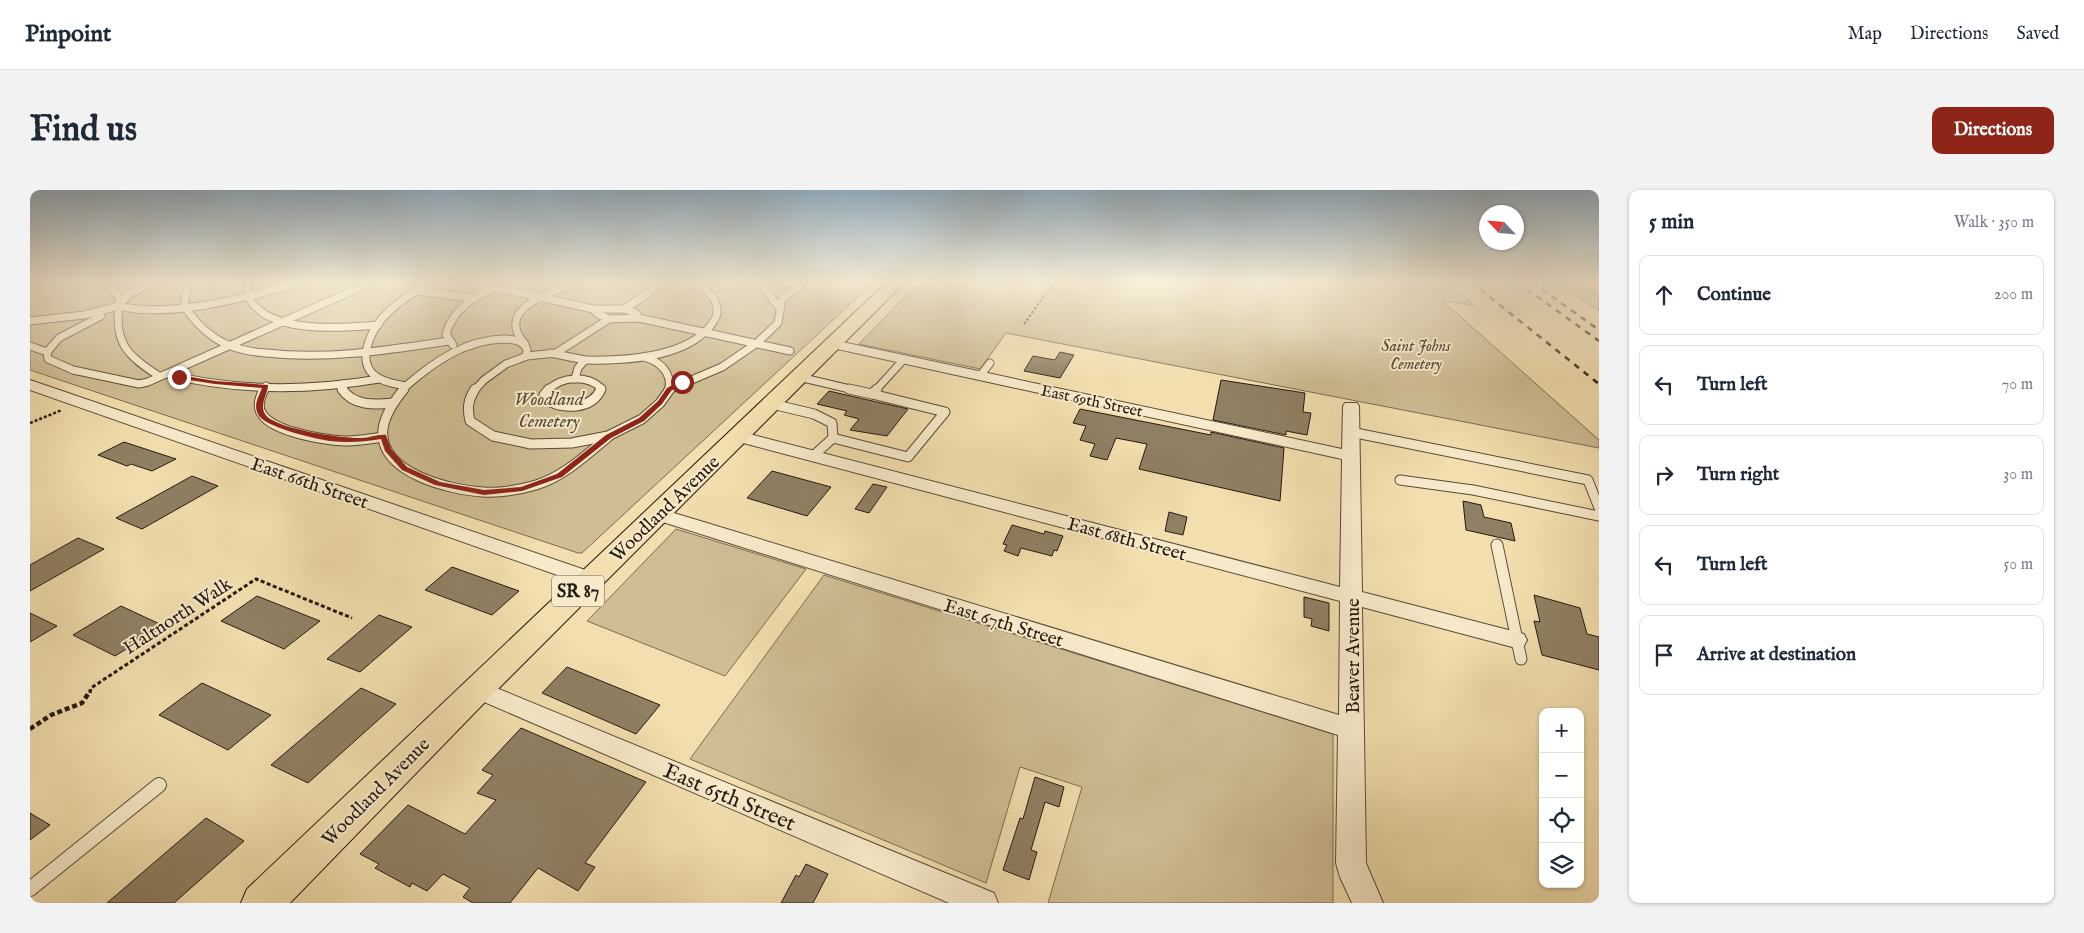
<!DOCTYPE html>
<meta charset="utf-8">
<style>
body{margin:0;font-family:"IM FELL English",serif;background:#f2f2f3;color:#1f2937}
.controls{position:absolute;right:15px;bottom:15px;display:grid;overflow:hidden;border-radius:10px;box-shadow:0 1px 4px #0004}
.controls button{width:45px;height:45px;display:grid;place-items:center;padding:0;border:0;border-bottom:1px solid #e0e1e3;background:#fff;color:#1f2937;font:25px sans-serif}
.compass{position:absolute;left:1449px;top:15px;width:45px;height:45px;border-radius:50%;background:#fff;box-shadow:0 1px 4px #0004;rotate:296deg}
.stop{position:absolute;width:15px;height:15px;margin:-11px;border:4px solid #8f2418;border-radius:50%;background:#fff}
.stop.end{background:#8f2418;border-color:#fff;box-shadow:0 1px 5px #0008}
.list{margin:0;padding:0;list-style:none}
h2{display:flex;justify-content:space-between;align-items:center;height:65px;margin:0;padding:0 20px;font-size:21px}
h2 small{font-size:16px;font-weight:400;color:#747a83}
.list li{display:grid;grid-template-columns:32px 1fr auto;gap:15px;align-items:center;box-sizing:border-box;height:80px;margin:0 10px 10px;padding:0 10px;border:1px solid #e0e1e3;border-radius:10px}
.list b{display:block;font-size:19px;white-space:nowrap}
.list em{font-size:16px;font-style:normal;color:#747a83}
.icon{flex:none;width:28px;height:28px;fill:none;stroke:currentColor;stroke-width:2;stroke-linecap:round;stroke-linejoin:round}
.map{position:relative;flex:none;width:1569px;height:713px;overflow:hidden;border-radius:10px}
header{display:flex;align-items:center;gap:30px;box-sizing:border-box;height:70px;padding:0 25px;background:#fff;border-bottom:1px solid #e0e1e3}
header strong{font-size:24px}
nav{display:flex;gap:28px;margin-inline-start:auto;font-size:18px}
.intro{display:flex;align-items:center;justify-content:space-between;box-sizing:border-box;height:120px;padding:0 30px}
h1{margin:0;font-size:35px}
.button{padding:12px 22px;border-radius:10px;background:#8f2418;color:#fff;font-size:18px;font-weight:700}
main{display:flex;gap:30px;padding:0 30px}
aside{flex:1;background:#fff;border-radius:10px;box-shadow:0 1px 4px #0004}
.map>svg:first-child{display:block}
</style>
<header>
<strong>Pinpoint</strong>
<nav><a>Map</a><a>Directions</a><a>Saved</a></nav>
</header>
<div class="intro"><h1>Find us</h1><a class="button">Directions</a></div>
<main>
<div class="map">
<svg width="1569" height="713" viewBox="0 0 1569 713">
<rect width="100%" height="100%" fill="#f2deae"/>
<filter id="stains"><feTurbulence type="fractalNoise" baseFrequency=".004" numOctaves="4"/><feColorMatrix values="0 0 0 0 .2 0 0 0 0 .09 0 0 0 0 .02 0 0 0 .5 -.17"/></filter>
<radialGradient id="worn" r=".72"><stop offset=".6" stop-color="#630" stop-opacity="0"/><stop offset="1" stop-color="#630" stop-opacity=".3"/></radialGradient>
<g fill="#cfbd93" stroke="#7a6c52">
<polygon points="0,92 844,92 552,363 548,363 0,180"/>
<polygon points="889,92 1417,92 1444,115 1413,111 1569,250 1569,258 976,143 950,179 829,154"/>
<polygon points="1527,92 1548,92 1569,107 1569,121"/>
<polygon points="646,339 776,379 695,486 557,431"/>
<polygon points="794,385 1303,544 1303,713 1018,713 1052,597 990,577 956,693 660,569"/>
</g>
<g fill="#8f8063" stroke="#241a12">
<polygon points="1030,162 1044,165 1030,188 994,181 1003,166 1025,170"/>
<polygon points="1191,190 1275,203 1273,222 1281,223 1277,245 1256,241 1256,245 1183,230"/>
<polygon points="799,201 847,212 878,219 857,246 820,240 829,229 814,225 817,221 787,214"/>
<polygon points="1050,219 1181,245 1181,242 1254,258 1250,311 1109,279 1117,254 1086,248 1077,270 1060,266 1065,254 1050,250 1056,236 1043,233"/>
<polygon points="94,252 146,269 122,281 101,274 97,276 68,265"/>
<polygon points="742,281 801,297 777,326 717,308"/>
<polygon points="162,286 188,296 112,339 86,328"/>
<polygon points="843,294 857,297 839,323 825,319"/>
<polygon points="1433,311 1451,315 1454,327 1481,333 1485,351 1436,340"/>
<polygon points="1139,322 1157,327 1153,345 1135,341"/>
<polygon points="982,335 1014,344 1015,341 1033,346 1027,361 1024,360 1022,366 991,358 988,366 974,361 977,355 973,354"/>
<polygon points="48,348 74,359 0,401 0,375"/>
<polygon points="422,377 489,401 462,425 395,400"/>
<polygon points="1504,405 1550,418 1557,444 1569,447 1569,480 1512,465 1504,431 1510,432"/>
<polygon points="227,406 290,431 254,459 191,431"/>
<polygon points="1274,407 1299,413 1299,441 1281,436 1282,429 1274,427"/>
<polygon points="91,416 134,436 85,466 43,445"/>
<polygon points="0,423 27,436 0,452"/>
<polygon points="349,425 382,437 330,482 297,469"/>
<polygon points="537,477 630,515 606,544 512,503"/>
<polygon points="172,493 241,525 198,560 129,525"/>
<polygon points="331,498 366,514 278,593 241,575"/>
<polygon points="491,538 616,592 555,673 565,677 548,701 508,678 480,713 443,713 433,707 440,698 413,684 397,701 382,693 380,697 345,678 349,674 330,664 378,615 435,644 466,610 447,603 463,585 452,580"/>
<polygon points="1005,587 1034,597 1029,617 1015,612 1001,660 1007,662 999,690 973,680 990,628 993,629"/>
<polygon points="0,623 20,635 0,650"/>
<polygon points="176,628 214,651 144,713 77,713"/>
<polygon points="776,674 798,684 783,713 751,713 766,685 769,687"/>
</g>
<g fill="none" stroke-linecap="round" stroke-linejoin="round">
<g stroke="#584b39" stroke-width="9">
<g id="lane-far3">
<path d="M127 92 99 104 89 116C141 129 221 106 273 92"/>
<path d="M158 92 154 116C165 132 178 146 196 154 209 160 222 162 236 163 298 170 359 160 419 151"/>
<path d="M217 92C218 98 218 106 221 111 242 144 314 138 348 135"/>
<path d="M401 92C373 108 340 129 336 164 334 188 357 193 376 196 404 172 435 150 473 149 483 149 492 150 497 159L496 166"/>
<polyline points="441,92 563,119 594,119 606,123 609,128"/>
<polyline points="730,92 750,119"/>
<polyline points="735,92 765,92"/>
<polyline points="386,101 444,108"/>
<path d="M89 116C84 154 99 167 129 186"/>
<polyline points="563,119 568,124 579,129 609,128 760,161"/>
<polyline points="594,119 636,92"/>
<polyline points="0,131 54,125 89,116 90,108 75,92"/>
<path d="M495 154C463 119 522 102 547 92"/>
<path d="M423 155 416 144C423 119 444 107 466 96"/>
<polyline points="0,156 17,162 18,169 43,180 109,194 118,192 342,92"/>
<polyline points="17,162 29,148 71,126"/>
<polyline points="520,163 555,170 548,178 545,189"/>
<path d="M614 167C629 171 642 182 639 199"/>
<path d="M555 170C593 171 656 168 681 135 685 129 688 126 687 118 685 103 670 96 657 92"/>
<path d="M136 184C205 201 279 201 349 189"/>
<polyline points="950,186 960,173"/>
<polyline points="769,187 824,200"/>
<polyline points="234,200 236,196"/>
<polyline points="313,200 314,194"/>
<polyline points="373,200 376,196"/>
<polyline points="445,200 454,190 476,174 497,166 526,163 579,129"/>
<path d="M518 200C532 186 557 185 571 198L570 200"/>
<polyline points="638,200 692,177 727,153 748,133 752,109 773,92"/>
<polyline points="846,200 874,169"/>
</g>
</g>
<g stroke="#584b39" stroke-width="11">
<g id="lane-far2">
<path d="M234 199C231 206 226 216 232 224 243 242 294 250 315 251 327 251 340 249 353 247"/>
<path d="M312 199C323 216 345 215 363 213"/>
<path d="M374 199C365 210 355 224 353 239 348 283 420 300 453 302 471 303 489 300 506 295 534 286 555 266 578 247"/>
<path d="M445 199C438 210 437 218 440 231L463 246 501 254 542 253 578 246 612 229 630 213 640 199"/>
<path d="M519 199 514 205 515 209C532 220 562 220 571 199"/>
<polyline points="819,199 842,204"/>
<polyline points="742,214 784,224 802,233 803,248"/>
<polyline points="1321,242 1558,290 1569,318"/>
<polyline points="783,266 803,248 878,267 915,222 842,204 847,199"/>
<polyline points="1370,290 1443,300 1569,326"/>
</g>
</g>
<g stroke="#584b39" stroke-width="13">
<polyline id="lane-far1" points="1467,355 1491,469"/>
</g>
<g stroke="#584b39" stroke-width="16">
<polyline id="lane" points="0,699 129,595"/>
</g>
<g stroke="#584b39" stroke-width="2">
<g id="street">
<polygon points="803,150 1312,259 1313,216 1315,213 1327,213 1329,216 1332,402 1486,442 1494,444 1497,450 1494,456 1486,458 1332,417 1336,673 1353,713 1322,713 1310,687 1306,673 1308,545 620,328 617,324 620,320 627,318 634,320 1309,525 1310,411 702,250 700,246 702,242 708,241 1310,397 1312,269 798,157 796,154 798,151"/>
<polygon points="0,190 567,384 570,389 567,394 560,396 553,394 0,200"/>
<polygon points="447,490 964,703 968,713 919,713 438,505 435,499 438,493"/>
</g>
</g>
<g stroke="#241a12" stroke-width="2">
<polygon id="primary" points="857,92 875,92 459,508 260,713 211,713 217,699"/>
</g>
<polyline stroke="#241a12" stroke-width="2" stroke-dasharray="2.5 2" stroke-linecap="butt" points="994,134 1024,92"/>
<polyline stroke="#241a12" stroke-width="2.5" stroke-dasharray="3 2" stroke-linecap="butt" points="0,233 32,220"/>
<polyline stroke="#241a12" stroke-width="3" stroke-dasharray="4 2.5" stroke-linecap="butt" points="60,503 61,498 226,389 322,428"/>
<polyline stroke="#241a12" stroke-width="4.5" stroke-dasharray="5 3" stroke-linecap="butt" points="0,539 21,525 52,513 60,501"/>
<use href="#lane-far3" stroke="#f7eaca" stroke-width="7"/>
<use href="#lane-far2" stroke="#f7eaca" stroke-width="9"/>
<use href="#lane-far1" stroke="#f7eaca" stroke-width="11"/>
<use href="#lane" stroke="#f7eaca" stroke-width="14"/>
<use href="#street" fill="#f7eaca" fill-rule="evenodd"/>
<use href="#primary" fill="#f2deae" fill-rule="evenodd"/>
<g stroke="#241a12" stroke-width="2.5" stroke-dasharray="6 6" stroke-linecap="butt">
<polyline points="1441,92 1569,194"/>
<polyline points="1487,92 1569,151"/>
<polyline points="1502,92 1569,140"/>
</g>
</g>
<linearGradient id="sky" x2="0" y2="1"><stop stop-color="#90aabc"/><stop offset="0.48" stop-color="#f9f0db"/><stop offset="1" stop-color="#f9f0db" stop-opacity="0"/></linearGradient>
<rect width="1569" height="192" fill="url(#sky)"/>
<path fill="#8f2418" d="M149 185 185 191 238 195C238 204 229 214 235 224 244 239 315 249 332 248 340 248 348 244 356 245L361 259 377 277 410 292 454 300 491 297 527 284 576 245 609 228 628 211 637 198 650 191 655 192 641 201 632 214 614 231 581 248 532 287 492 301 454 305 405 295 372 280 355 261 351 249C334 252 317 253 300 251 286 249 233 237 228 224 223 215 229 206 232 198L185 194 147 188Z"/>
<g text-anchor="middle" stroke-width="4" stroke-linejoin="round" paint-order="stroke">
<g font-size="16" font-style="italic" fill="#574b39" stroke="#f7eaca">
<text x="1386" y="161">Saint Johns<tspan x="1386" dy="18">Cemetery</tspan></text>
</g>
<g font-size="16" fill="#241a12" stroke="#f7eaca">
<text transform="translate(1062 210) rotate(12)" y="6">East 69th Street</text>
</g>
<rect fill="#f7eaca" stroke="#635849" stroke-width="1" x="522" y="385.5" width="52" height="31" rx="4"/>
<g font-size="18" font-weight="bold" fill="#241a12">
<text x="548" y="407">SR 87</text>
</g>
<g font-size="19" font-style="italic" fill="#574b39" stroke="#f7eaca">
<text x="519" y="215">Woodland<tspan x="519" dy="22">Cemetery</tspan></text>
</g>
<g font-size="19" fill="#241a12" stroke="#f7eaca">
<text transform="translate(280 292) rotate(19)" y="7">East 66th Street</text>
<text transform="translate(634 318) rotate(-44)" y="7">Woodland Avenue</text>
<text transform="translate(1097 348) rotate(15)" y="7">East 68th Street</text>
<text transform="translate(147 425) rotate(-33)" y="7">Haltnorth Walk</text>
<text transform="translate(974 432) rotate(17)" y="7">East 67th Street</text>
<text transform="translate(1322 466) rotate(-90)" y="7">Beaver Avenue</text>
<text transform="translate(345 601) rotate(-45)" y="7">Woodland Avenue</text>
</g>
<g font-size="22" fill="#241a12" stroke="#f7eaca">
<text transform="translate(700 606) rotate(23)" y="8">East 65th Street</text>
</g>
</g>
<rect width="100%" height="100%" filter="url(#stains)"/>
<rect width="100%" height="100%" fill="url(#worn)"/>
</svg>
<div class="controls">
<button>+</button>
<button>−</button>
<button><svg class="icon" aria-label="locate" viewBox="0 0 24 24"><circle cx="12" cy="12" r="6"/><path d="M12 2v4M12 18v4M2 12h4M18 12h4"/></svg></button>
<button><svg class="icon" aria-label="layers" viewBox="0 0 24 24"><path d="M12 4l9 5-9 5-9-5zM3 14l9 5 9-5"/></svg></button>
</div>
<svg class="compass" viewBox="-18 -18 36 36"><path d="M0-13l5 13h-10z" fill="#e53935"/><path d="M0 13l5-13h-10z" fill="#747a83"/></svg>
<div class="stop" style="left:652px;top:192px"></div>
<div class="stop end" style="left:149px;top:187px"></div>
</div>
<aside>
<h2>5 min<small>Walk · 350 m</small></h2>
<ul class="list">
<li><svg class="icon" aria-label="ahead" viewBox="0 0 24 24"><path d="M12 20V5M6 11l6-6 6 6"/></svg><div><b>Continue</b></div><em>200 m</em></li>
<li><svg class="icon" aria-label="left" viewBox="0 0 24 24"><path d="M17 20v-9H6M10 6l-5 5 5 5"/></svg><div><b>Turn left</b></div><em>70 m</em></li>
<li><svg class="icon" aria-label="right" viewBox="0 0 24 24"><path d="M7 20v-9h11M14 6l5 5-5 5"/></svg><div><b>Turn right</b></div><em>30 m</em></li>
<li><svg class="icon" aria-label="left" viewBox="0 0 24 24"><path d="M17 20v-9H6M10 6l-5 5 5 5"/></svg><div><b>Turn left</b></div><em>50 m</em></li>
<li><svg class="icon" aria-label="arrive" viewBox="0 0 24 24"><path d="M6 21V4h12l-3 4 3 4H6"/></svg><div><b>Arrive at destination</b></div></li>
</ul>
</aside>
</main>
